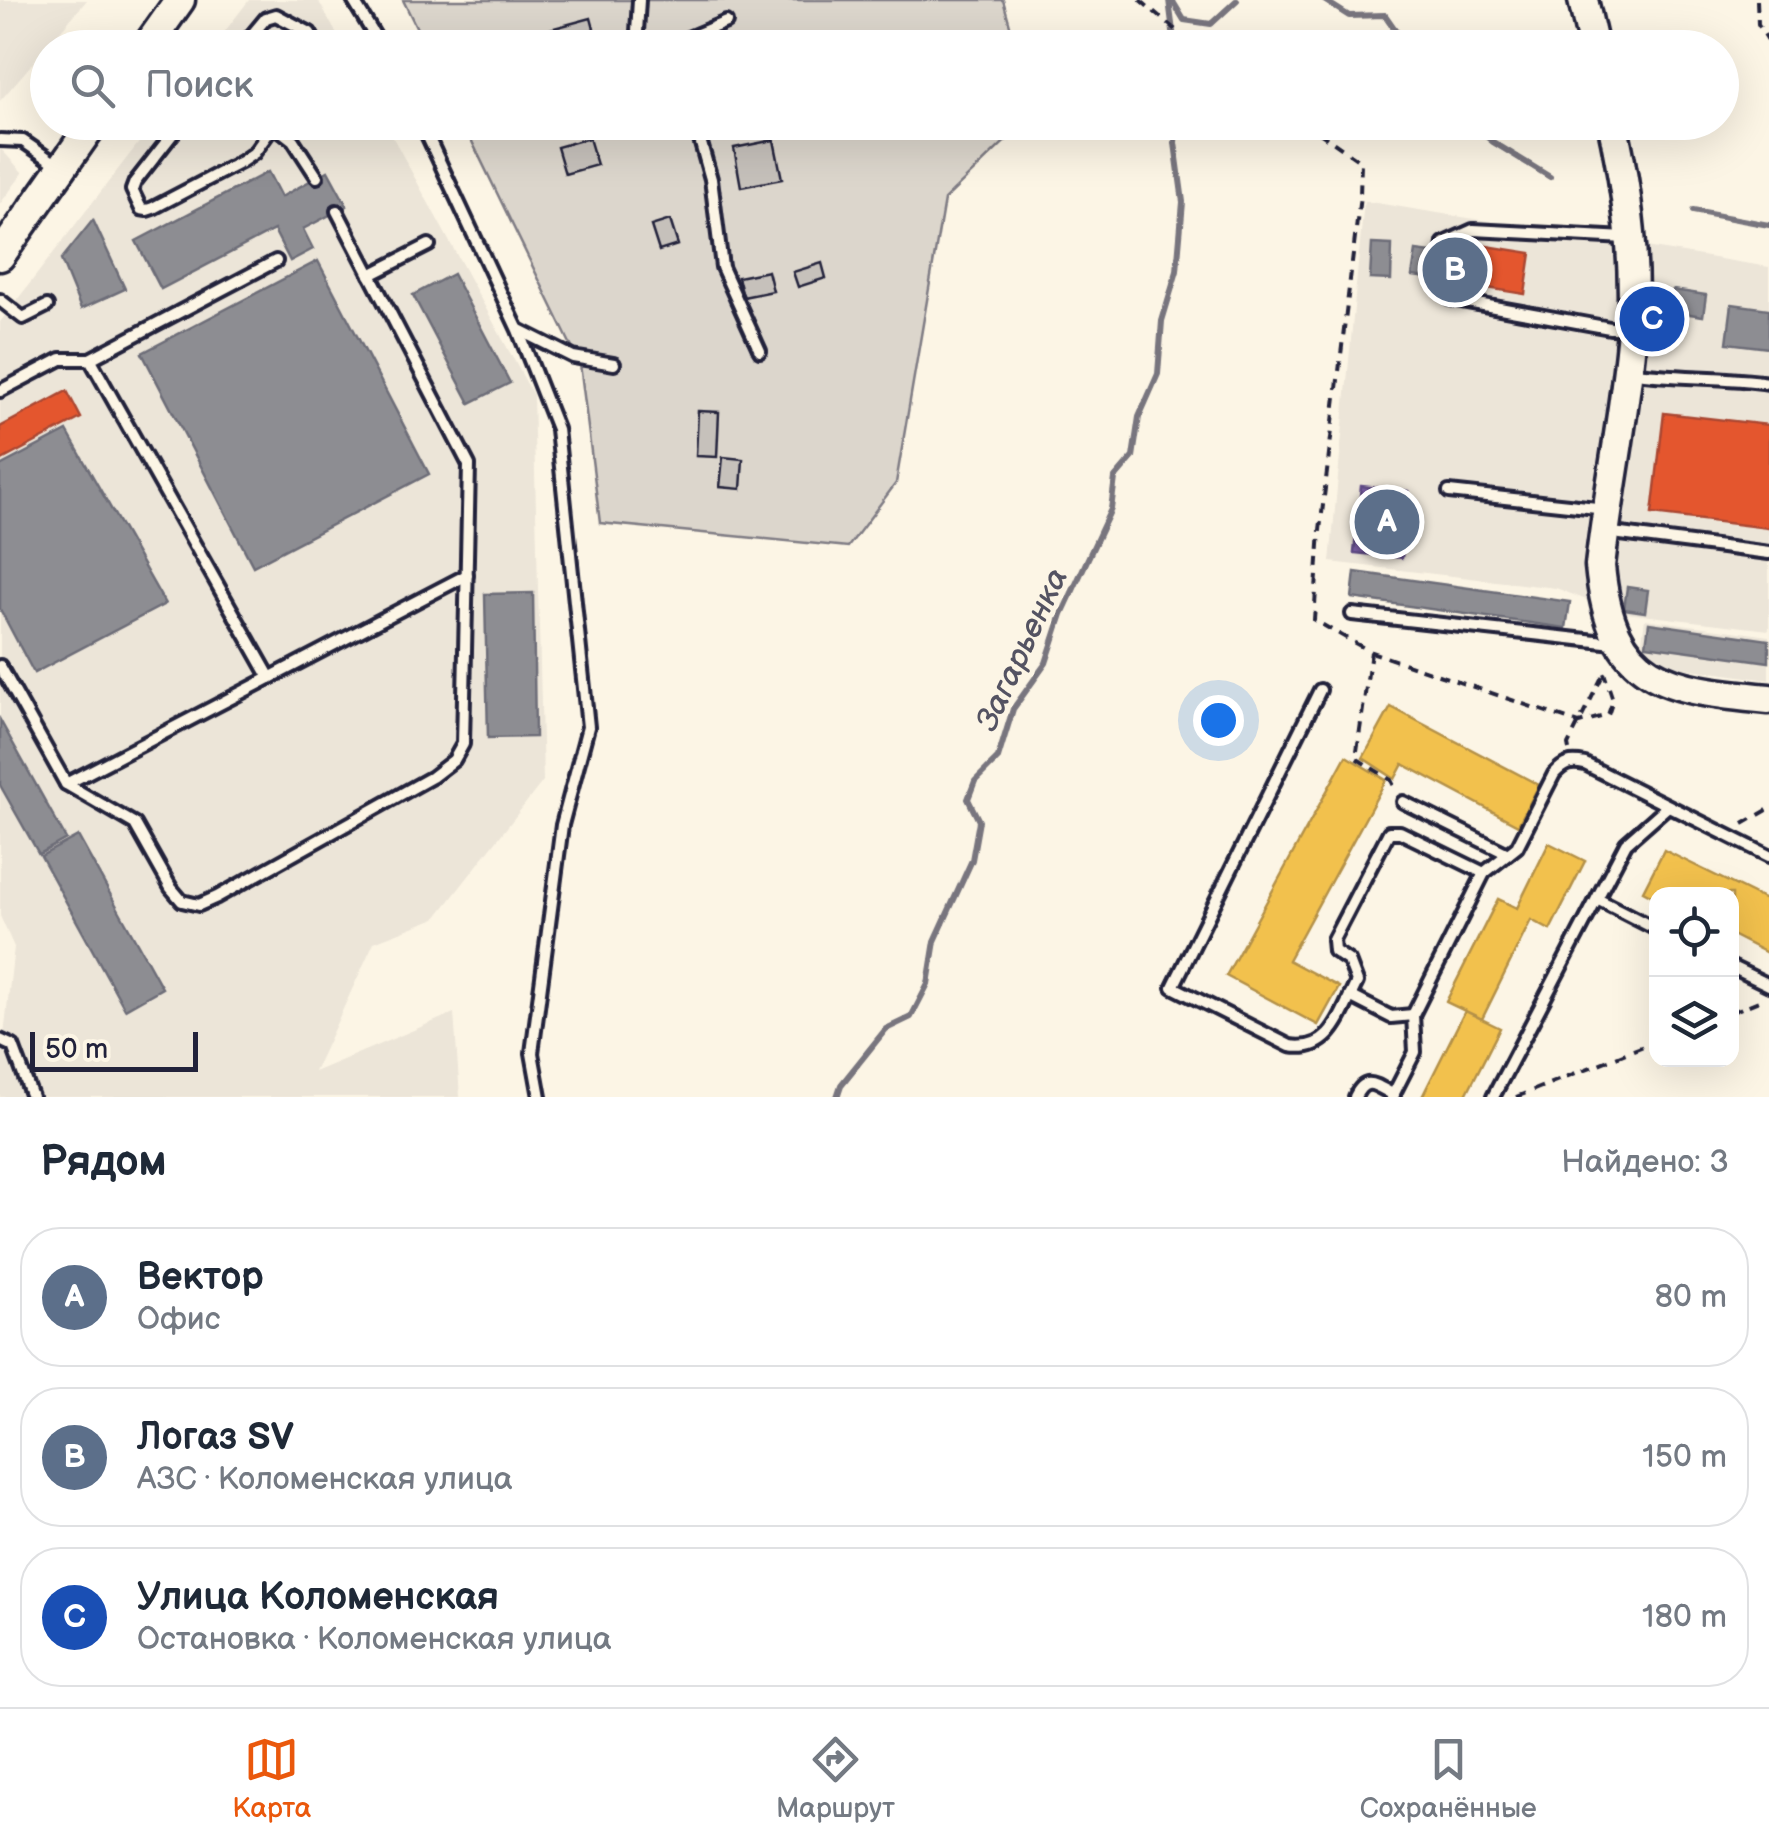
<!DOCTYPE html>
<html lang="ru">
<meta charset="utf-8">
<style>
body{margin:0;font-family:"Balsamiq Sans",sans-serif;background:#f6f6f7;color:#1f2937}
.controls{position:absolute;right:30px;bottom:30px;display:grid;overflow:hidden;border-radius:20px;box-shadow:0 10px 40px #0002}
.controls button{width:90px;height:90px;display:grid;place-items:center;padding:0;border:0;border-bottom:2px solid #e0e1e3;background:#fff;color:#1f2937;font:50px sans-serif}
.scale{position:absolute;left:30px;bottom:25px;width:168px;box-sizing:border-box;padding-left:10px;border:5px solid #22223b;border-top:0;font-size:28px;line-height:35px;white-space:nowrap;color:#22223b;-webkit-text-stroke:8px #fcf5e5;paint-order:stroke}
.you{position:absolute;left:1218px;top:720px;width:35px;height:35px;margin:-25px;border:8px solid #fff;border-radius:50%;background:#1a73e8;box-shadow:0 0 0 15px #1a73e833}
.badge{display:grid;place-items:center;width:65px;height:65px;border-radius:50%;background:#ea580c;color:#fff;font-size:32px;font-weight:700}
.pin{position:absolute;translate:-50% -50%;border:5px solid #fff;box-shadow:0 2px 10px #0006}
.list{margin:0;padding:0;list-style:none}
h2{display:flex;justify-content:space-between;align-items:center;height:130px;margin:0;padding:0 40px;font-size:42px}
h2 small{font-size:32px;font-weight:400;color:#747a83}
.list li{display:grid;grid-template-columns:65px 1fr auto;gap:30px;align-items:center;box-sizing:border-box;height:140px;margin:0 20px 20px;padding:0 20px;border:2px solid #e0e1e3;border-radius:40px}
.list b{display:block;font-size:38px;white-space:nowrap}
.list p{margin:0;font-size:32px;white-space:nowrap;color:#747a83}
.list em{font-size:32px;font-style:normal;color:#747a83}
.icon{flex:none;width:55px;height:55px;fill:none;stroke:currentColor;stroke-width:2;stroke-linecap:round;stroke-linejoin:round}
.map{position:relative;flex:none;width:1769px;height:1097px;overflow:hidden}
.search{position:absolute;background:#fff;box-shadow:0 10px 40px #0002;left:30px;right:30px;top:30px;height:110px;display:flex;align-items:center;gap:25px;box-sizing:border-box;padding:0 35px;border-radius:55px;color:#747a83;font-size:38px}
.sheet{height:610px;background:#fff}
nav{display:flex;justify-content:space-around;align-items:center;box-sizing:border-box;height:140px;border-top:2px solid #e0e1e3;background:#fff;font-size:28px;color:#747a83}
nav a{display:grid;justify-items:center;gap:5px}
nav .on{color:#ea580c}
.map>svg:first-child{display:block}
</style>
<div class="map">
<svg width="1769" height="1097" viewBox="0 0 1769 1097">
<rect width="100%" height="100%" fill="#fcf5e5"/>
<filter id="ink" filterUnits="userSpaceOnUse"><feTurbulence type="fractalNoise" baseFrequency=".01" numOctaves="2"/><feDisplacementMap in="SourceGraphic" scale="20" xChannelSelector="R" yChannelSelector="G"/><feConvolveMatrix kernelMatrix="1 2 1 2 8 2 1 2 1" color-interpolation-filters="sRGB"/></filter>
<g filter="url(#ink)">
<g fill="#ece5d8">
<polygon points="0,0 87,0 0,101"/>
<polygon points="249,0 318,0 344,47 212,48"/>
<polygon points="154,123 385,123 533,395 543,781 436,918 374,942 314,1072 454,1013 460,1097 0,1097 0,1070 14,947 0,916 0,322"/>
<polygon points="0,148 23,173 0,204"/>
<polygon points="1364,201 1769,267 1769,630 1617,612 1556,588 1330,562"/>
<polygon points="1645,619 1769,636 1769,680 1639,662"/>
</g>
<g fill="#dcd6cc" stroke="#7f7c84" stroke-width="2.5">
<polygon points="403,0 1003,0 1016,47 426,47"/>
<polygon points="463,123 1024,123 944,200 896,483 848,547 600,523 580,364"/>
</g>
<g fill="#f2c14e" stroke="#b49148" stroke-width="2.5">
<polygon points="1391,707 1539,785 1518,825 1403,764 1395,779 1363,758"/>
<polygon points="1346,756 1386,780 1288,960 1339,987 1318,1025 1226,976"/>
<polygon points="1549,843 1585,861 1550,930 1531,920 1482,1019 1446,1002 1498,899 1517,908"/>
<polygon points="1664,850 1769,902 1769,954 1732,935 1732,894 1656,894 1656,898 1643,891"/>
<polygon points="1465,1011 1500,1028 1465,1097 1422,1097"/>
</g>
<g fill="#e4572e" stroke="#aa4732" stroke-width="2.5">
<polygon points="1449,240 1531,253 1525,294 1444,281"/>
<polygon points="67,391 81,418 0,461 0,427"/>
<polygon points="1664,413 1769,425 1769,528 1652,514"/>
</g>
<polygon fill="#7b5ea7" stroke="#604c87" stroke-width="2.5" points="1361,486 1409,491 1402,558 1354,553"/>
<g fill="#8d8d92" stroke="#6d6d78" stroke-width="2.5">
<polygon points="328,171 347,206 303,229 313,249 290,261 274,230 161,289 136,241 268,172 281,197"/>
<polygon points="93,220 125,289 81,309 61,260"/>
<polygon points="1372,244 1392,245 1391,280 1370,279"/>
<polygon points="1416,251 1440,254 1437,279 1412,276"/>
<polygon points="318,261 429,474 253,566 142,353"/>
<polygon points="453,274 510,383 470,403 413,295"/>
<polygon points="1673,290 1706,295 1703,316 1670,311"/>
<polygon points="1732,304 1769,309 1769,348 1727,343"/>
<polygon points="67,431 165,604 34,673 0,609 0,466"/>
<polygon points="1355,572 1570,602 1566,628 1352,598"/>
<polygon points="1627,587 1648,590 1645,612 1624,609"/>
<polygon points="533,593 535,737 488,738 485,594"/>
<polygon points="1649,623 1769,640 1769,662 1646,645"/>
<polygon points="0,720 66,839 39,854 0,785"/>
<polygon points="78,836 162,988 125,1009 41,856"/>
</g>
<g fill="none" stroke-linecap="round" stroke-linejoin="round">
<g stroke="#78757e" stroke-width="6">
<polyline points="1169,0 1175,48"/>
<polyline points="1172,0 1184,20 1211,24 1237,0"/>
<polyline points="1324,0 1349,16 1385,15 1408,48"/>
<polyline points="1469,122 1493,142 1550,177"/>
<polyline points="1693,211 1769,225"/>
<polyline points="837,1097 841,1085 886,1029 911,1017 928,984 935,941 972,860 979,821 968,799 975,781 998,758 1013,709 1046,663 1062,614 1111,509 1115,478 1133,457 1139,417 1158,374 1162,321 1177,271 1183,202 1175,143 1176,122"/>
</g>
</g>
<g fill="#c6c1bb" stroke="#22223b" stroke-width="2.5">
<polygon points="591,18 597,40 571,48 551,48 547,30"/>
<polygon points="589,138 597,165 565,174 557,147"/>
<polygon points="774,140 782,179 741,187 734,148"/>
<polygon points="670,220 678,245 659,251 651,226"/>
<polygon points="822,263 826,278 798,287 793,272"/>
<polygon points="768,271 773,291 743,297 738,277"/>
<polygon points="698,411 719,412 717,457 696,456"/>
<polygon points="723,457 743,459 741,489 720,487"/>
</g>
<g fill="none" stroke-linecap="round" stroke-linejoin="round">
<g stroke="#22223b" stroke-width="18">
<g id="lane">
<polyline points="353,0 382,48"/>
<polyline points="241,48 266,18 276,15 310,33 318,48"/>
<polyline points="636,48 639,0"/>
<polyline points="653,48 681,41 726,22"/>
<polyline points="182,122 135,182 132,190 141,209 147,210 153,208 241,162 254,153 276,122"/>
<polyline points="421,122 518,330 557,429 588,727 562,825 532,1053 540,1097"/>
<polyline points="695,122 711,179 722,267 760,351"/>
<polyline points="271,123 293,140 317,177"/>
<polyline points="0,140 23,141 62,168"/>
<polyline points="1626,238 1473,230 1444,243 1439,280 1450,299 1610,328 1631,328"/>
<polyline points="370,275 429,245"/>
<polyline points="0,300 23,318 47,306"/>
<polyline points="519,330 573,357 614,364"/>
<polyline points="90,359 276,261"/>
<path d="M1629 372C1676 379 1722 376 1769 383"/>
<polyline points="0,391 61,359 90,359 270,678"/>
<polyline points="1449,492 1606,509"/>
<polyline points="1605,532 1769,553"/>
<polyline points="1352,614 1614,643"/>
<polyline points="0,666 66,784 135,824 171,888 182,901 199,905 217,897 432,777 454,760 463,744 469,465 337,211"/>
<path d="M1320 690 1173 987 1290 1046C1332 1053 1341 1013 1357 982L1349 961 1334 951 1333 940 1389 832H1400L1484 873"/>
<polyline points="66,784 467,575"/>
<polyline points="1403,802 1508,854"/>
<polyline points="1597,899 1656,929"/>
<polyline points="1732,967 1769,985"/>
<polyline points="1350,996 1391,1017 1413,1015"/>
<polyline points="0,1040 13,1046 32,1097"/>
<path d="M1355 1097C1366 1074 1376 1086 1394 1095"/>
<path d="M1392 1097 1415 1052 1413 1015 1484 873 1517 847 1554 774C1564 763 1570 761 1585 764L1769 856"/>
<polyline points="1493,1097 1626,843 1668,806"/>
</g>
</g>
<g stroke="#22223b" stroke-width="35">
<g id="secondary">
<polyline points="1583,0 1594,48"/>
<polyline points="146,48 180,0"/>
<path d="M1612 122C1627 189 1636 261 1632 329 1626 408 1609 487 1600 566 1611 683 1666 689 1769 699"/>
<polyline points="0,256 94,122"/>
</g>
</g>
<g stroke="#22223b" stroke-width="4" stroke-dasharray="10 8" stroke-linecap="butt">
<polyline points="1140,0 1197,48"/>
<polyline points="1757,0 1758,24 1769,42"/>
<polyline points="1304,122 1361,162 1360,196 1320,530 1314,620 1371,652 1579,723 1608,715 1613,700 1604,673"/>
<polyline points="1371,652 1356,758 1391,780 1396,790"/>
<polyline points="1569,750 1568,745 1604,673"/>
<polyline points="1743,824 1769,809"/>
<polyline points="1732,1012 1764,999"/>
<polyline points="1516,1097 1656,1041"/>
</g>
<use href="#lane" stroke="#fcf5e5" stroke-width="10"/>
<use href="#secondary" stroke="#fcf5e5" stroke-width="28"/>
</g>
</g>
<g text-anchor="middle" stroke-width="10" stroke-linejoin="round" paint-order="stroke">
<g font-size="32" font-style="italic" fill="#545362" stroke="#fcf5e5">
<text transform="translate(1021 649) rotate(-65)" y="11">Загарьенка</text>
</g>
</g>
</svg>
<div class="controls">
<button><svg class="icon" aria-label="locate" viewBox="0 0 24 24"><circle cx="12" cy="12" r="6"/><path d="M12 2v4M12 18v4M2 12h4M18 12h4"/></svg></button>
<button><svg class="icon" aria-label="layers" viewBox="0 0 24 24"><path d="M12 4l9 5-9 5-9-5zM3 14l9 5 9-5"/></svg></button>
</div>
<div class="scale">50 m</div>
<div class="you"></div>
<div class="pin badge" style="left:1387px;top:522px;background:#5c6f8a">A</div>
<div class="pin badge" style="left:1455px;top:270px;background:#5c6f8a">B</div>
<div class="pin badge" style="left:1652px;top:319px;background:#1a4fb4">C</div>
<div class="search"><svg class="icon" aria-label="search" viewBox="0 0 24 24"><circle cx="10" cy="10" r="6"/><path d="M15 15l6 6"/></svg>Поиск</div>
</div>
<section class="sheet">
<h2>Рядом<small>Найдено: 3</small></h2>
<ul class="list">
<li><span class="badge" style="background:#5c6f8a">A</span><div><b>Вектор</b><p>Офис</p></div><em>80 m</em></li>
<li><span class="badge" style="background:#5c6f8a">B</span><div><b>Логаз SV</b><p>АЗС · Коломенская улица</p></div><em>150 m</em></li>
<li><span class="badge" style="background:#1a4fb4">C</span><div><b>Улица Коломенская</b><p>Остановка · Коломенская улица</p></div><em>180 m</em></li>
</ul>
</section>
<nav>
<a class="on"><svg class="icon" aria-label="map" viewBox="0 0 24 24"><path d="M3 6l6-2 6 2 6-2v14l-6 2-6-2-6 2zM9 4v14M15 6v14"/></svg>Карта</a>
<a><svg class="icon" aria-label="directions" viewBox="0 0 24 24"><path d="M12 3l9 9-9 9-9-9zM9 14v-3h6M13 9l2 2-2 2"/></svg>Маршрут</a>
<a><svg class="icon" aria-label="saved" viewBox="0 0 24 24"><path d="M7 4h10v16l-5-4-5 4z"/></svg>Сохранённые</a>
</nav>
